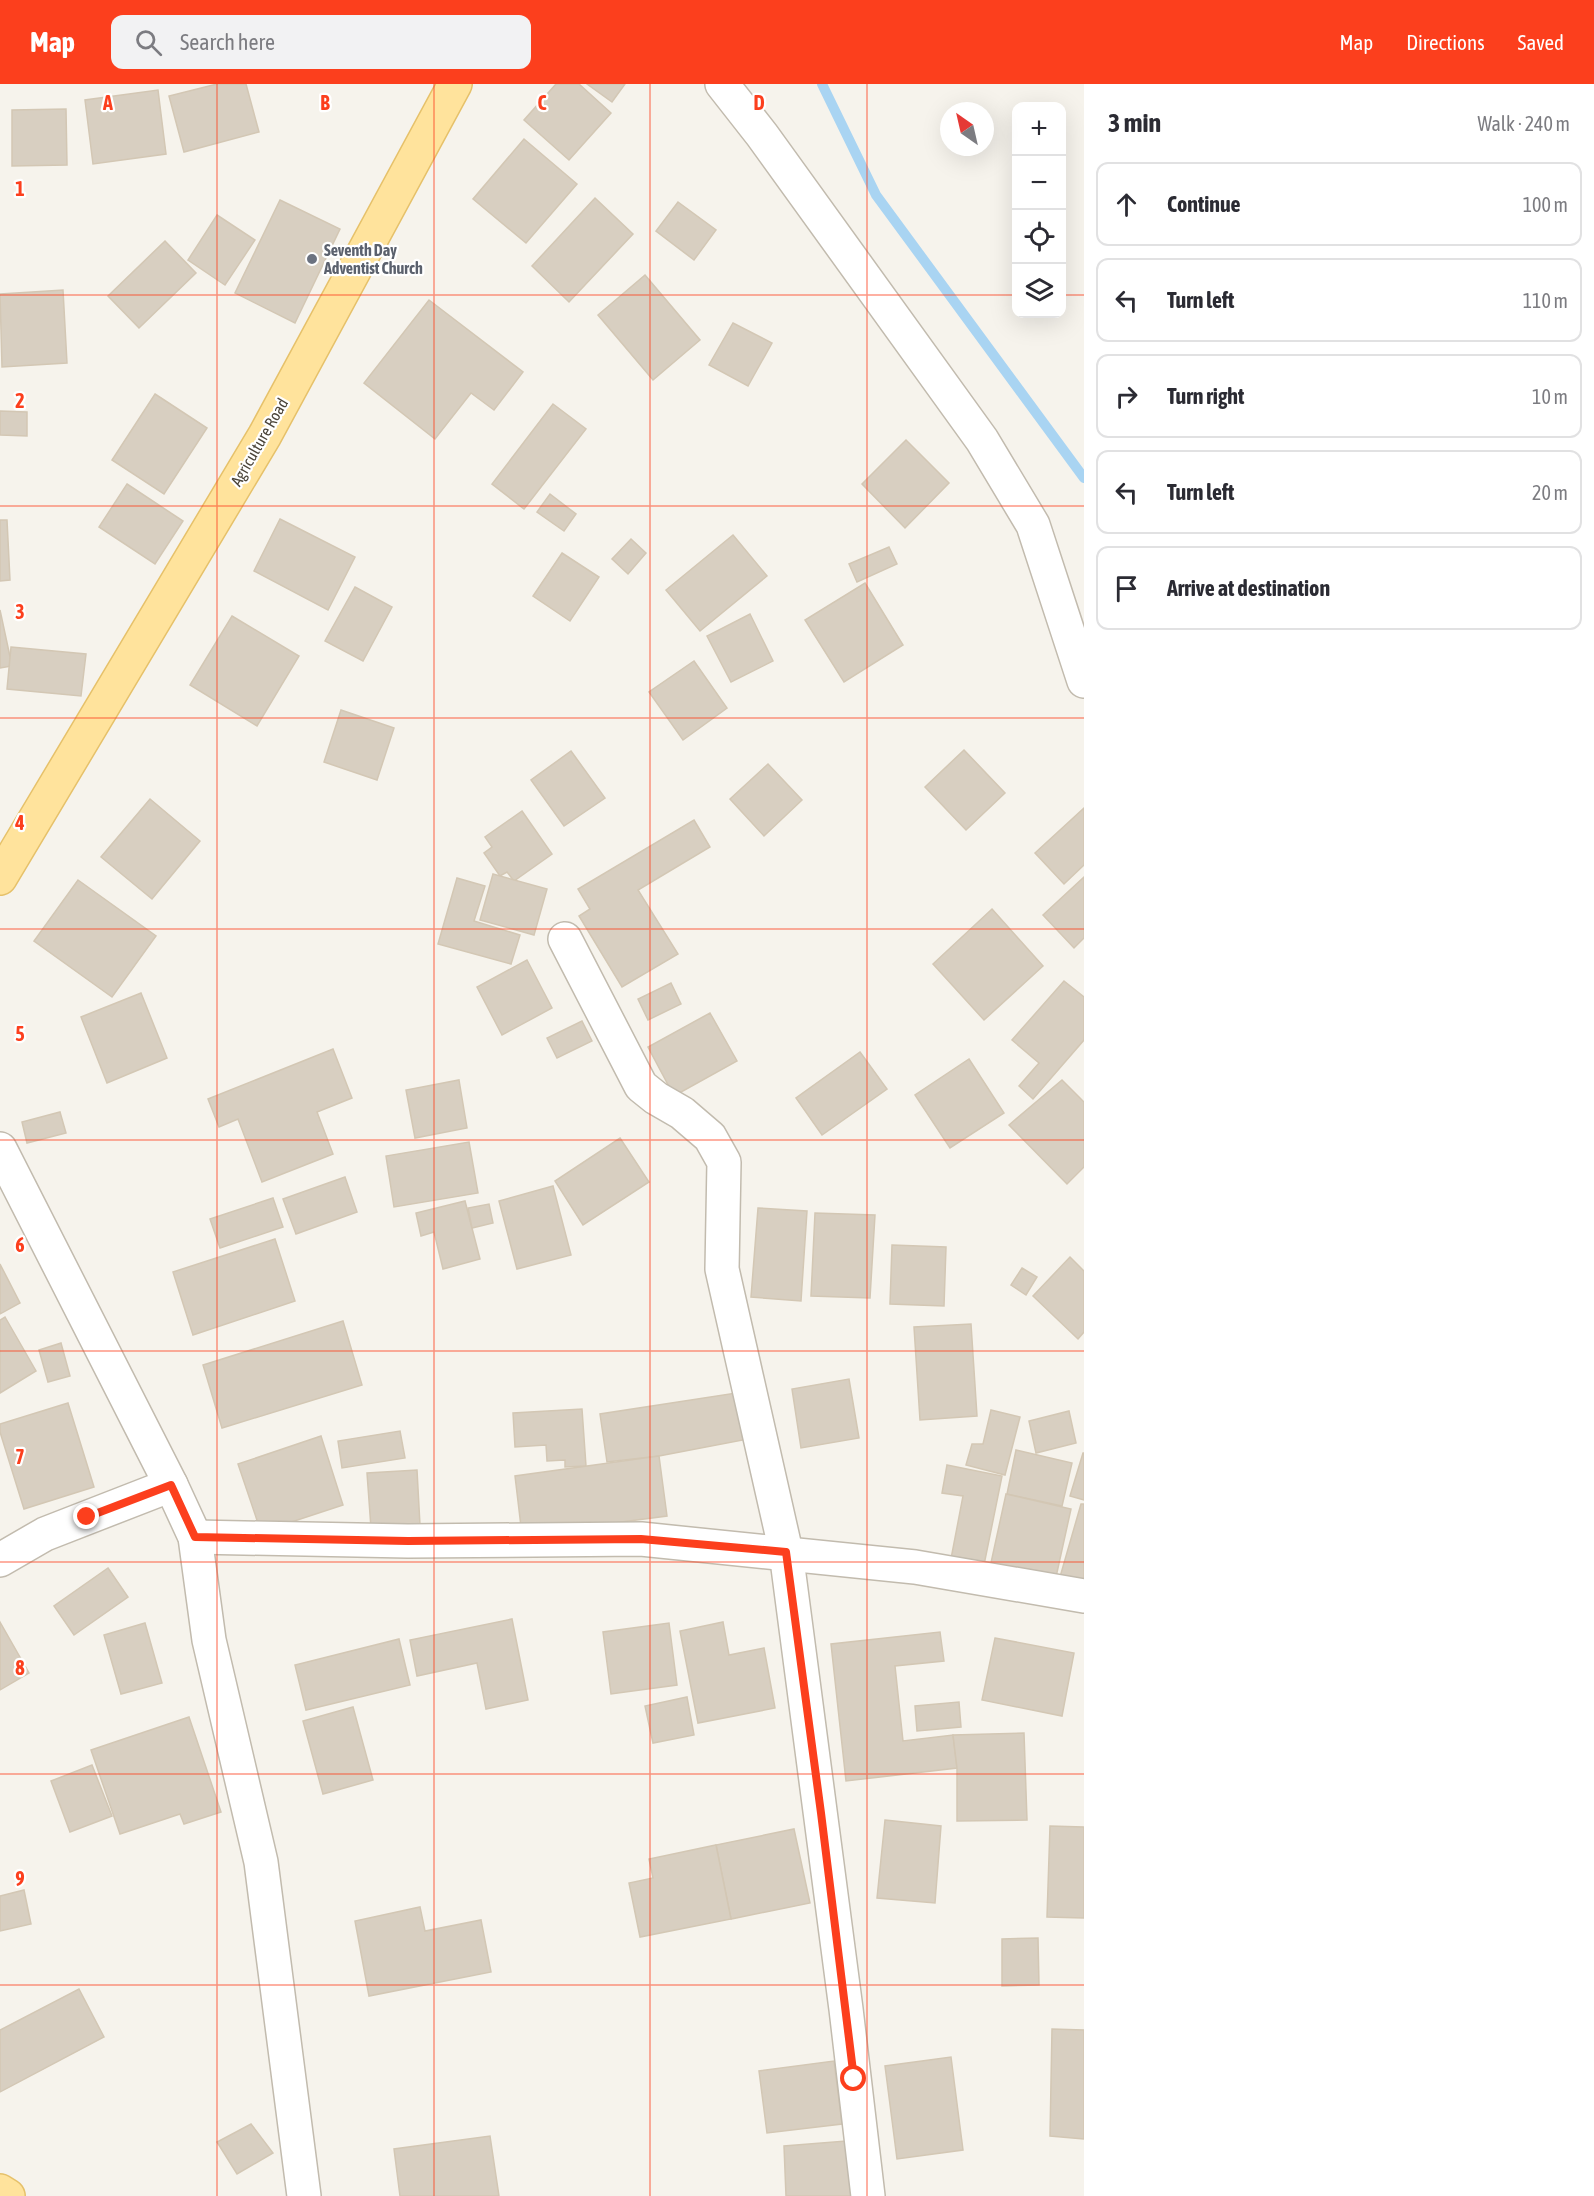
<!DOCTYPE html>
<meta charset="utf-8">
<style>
body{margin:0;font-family:"Asap Condensed",sans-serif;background:#f2f2f3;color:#2b2b33}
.controls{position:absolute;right:18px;top:18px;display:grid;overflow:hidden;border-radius:12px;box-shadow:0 6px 24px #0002}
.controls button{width:54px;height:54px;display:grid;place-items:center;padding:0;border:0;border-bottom:2px solid #e1e1e2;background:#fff;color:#2b2b33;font:30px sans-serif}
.compass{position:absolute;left:940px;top:18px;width:54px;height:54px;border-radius:50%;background:#fff;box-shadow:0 6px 24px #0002;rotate:326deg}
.stop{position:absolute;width:18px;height:18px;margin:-14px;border:4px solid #fc3f1d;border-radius:50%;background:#fff}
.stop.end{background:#fc3f1d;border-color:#fff;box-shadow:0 2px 6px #0008}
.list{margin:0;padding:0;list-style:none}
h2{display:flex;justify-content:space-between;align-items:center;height:78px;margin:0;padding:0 24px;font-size:26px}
h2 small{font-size:20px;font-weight:400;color:#7c7c81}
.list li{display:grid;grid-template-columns:39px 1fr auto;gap:18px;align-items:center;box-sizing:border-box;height:84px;margin:0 12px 12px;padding:0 12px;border:2px solid #e1e1e2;border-radius:12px}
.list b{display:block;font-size:22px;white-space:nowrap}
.list em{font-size:20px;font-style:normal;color:#7c7c81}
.icon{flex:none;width:33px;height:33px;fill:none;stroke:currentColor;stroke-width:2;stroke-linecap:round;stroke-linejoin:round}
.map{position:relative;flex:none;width:1084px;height:2112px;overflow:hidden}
header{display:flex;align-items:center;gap:36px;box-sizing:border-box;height:84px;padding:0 30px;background:#fc3f1d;color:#fff}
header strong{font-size:28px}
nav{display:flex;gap:33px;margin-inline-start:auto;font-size:21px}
.search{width:420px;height:54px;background:#f2f2f3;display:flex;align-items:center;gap:15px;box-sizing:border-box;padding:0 21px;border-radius:12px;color:#7c7c81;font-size:22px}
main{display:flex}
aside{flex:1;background:#fff}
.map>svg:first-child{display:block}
</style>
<header>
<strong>Map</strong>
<div class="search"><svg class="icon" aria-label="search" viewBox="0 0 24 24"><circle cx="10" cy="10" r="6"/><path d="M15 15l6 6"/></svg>Search here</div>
<nav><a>Map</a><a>Directions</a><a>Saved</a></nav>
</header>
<main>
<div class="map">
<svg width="1084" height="2112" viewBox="0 0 1084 2112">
<rect width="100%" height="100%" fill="#f6f3ec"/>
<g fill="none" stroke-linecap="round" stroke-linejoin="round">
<polyline stroke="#a9d4f2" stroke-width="10" points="822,0 876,111 1084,394"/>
</g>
<g fill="#d8cfc1" stroke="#d3c7b4" stroke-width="1.5">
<polygon points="217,0 246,0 259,48 184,68 169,12"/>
<polygon points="556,0 579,0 611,29 569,76 524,36"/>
<polygon points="587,0 625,0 612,18"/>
<polygon points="158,6 166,70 93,80 85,16"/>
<polygon points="66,25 67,81 12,82 12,26"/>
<polygon points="524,55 577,100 526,159 473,115"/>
<polygon points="595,114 633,150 569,218 532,182"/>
<polygon points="280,116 340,145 295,239 235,209"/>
<polygon points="678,118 716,146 694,176 656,147"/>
<polygon points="217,131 255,156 225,201 188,176"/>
<polygon points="165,157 196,189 139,244 108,212"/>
<polygon points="645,191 700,256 653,296 598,231"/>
<polygon points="63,206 67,279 2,283 0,210"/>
<polygon points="429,216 523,288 494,326 471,309 435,355 364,299"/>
<polygon points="733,239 772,259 748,302 709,281"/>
<polygon points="155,310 207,344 164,410 112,376"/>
<polygon points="553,320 586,345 524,425 492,400"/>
<polygon points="0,327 27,328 27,352 0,351"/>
<polygon points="906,356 949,399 905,444 862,400"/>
<polygon points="127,400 183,437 155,480 99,443"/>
<polygon points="550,410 576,430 564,447 537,428"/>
<polygon points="280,435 355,473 328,526 254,487"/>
<polygon points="0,436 7,436 10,496 0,497"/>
<polygon points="733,451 767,492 700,547 666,506"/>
<polygon points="631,455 646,469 628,490 612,475"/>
<polygon points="889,463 897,480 857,498 849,480"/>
<polygon points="562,469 599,493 570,537 533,512"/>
<polygon points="865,499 903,561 844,598 805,536"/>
<polygon points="355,503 392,523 363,577 325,557"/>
<polygon points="0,526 12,582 0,584"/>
<polygon points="750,530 773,577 731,598 707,552"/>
<polygon points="232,532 299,572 257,642 190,601"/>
<polygon points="11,563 86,570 81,612 7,605"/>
<polygon points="694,577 727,624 683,656 649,608"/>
<polygon points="341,626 394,644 377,696 324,678"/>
<polygon points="964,666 1005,709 966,746 925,703"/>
<polygon points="571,667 605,714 564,742 531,696"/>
<polygon points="768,680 802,716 764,752 730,715"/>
<polygon points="150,715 200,757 152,815 101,773"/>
<polygon points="1084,724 1084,781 1064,800 1035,769"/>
<polygon points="522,727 552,770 514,797 507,788 500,792 484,769 492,763 485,753"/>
<polygon points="694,736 710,763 638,806 678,870 622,903 579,832 590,825 578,805"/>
<polygon points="493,790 547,805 534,851 480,836"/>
<polygon points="1084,793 1084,854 1074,864 1043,831"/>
<polygon points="457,794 485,802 474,837 520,851 511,880 438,860"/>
<polygon points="78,796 156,852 112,913 34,857"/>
<polygon points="992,825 1043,882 984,936 933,880"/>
<polygon points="527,876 552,924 502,951 477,903"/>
<polygon points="1064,897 1084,913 1084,956 1033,1015 1019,1002 1039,979 1012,956"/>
<polygon points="671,899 681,920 648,936 638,915"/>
<polygon points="141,909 167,974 107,999 81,933"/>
<polygon points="710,929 737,977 674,1012 648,963"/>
<polygon points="582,937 592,957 557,974 547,954"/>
<polygon points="333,965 352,1014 317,1028 333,1070 262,1098 238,1035 219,1043 208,1015"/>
<polygon points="860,968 887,1005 822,1051 796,1014"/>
<polygon points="969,975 1004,1029 950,1064 915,1011"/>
<polygon points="459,996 467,1044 415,1054 406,1006"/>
<polygon points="1062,996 1084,1018 1084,1083 1067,1100 1009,1041"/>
<polygon points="60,1028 66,1049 27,1059 22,1038"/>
<polygon points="620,1054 649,1098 583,1141 555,1097"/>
<polygon points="469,1058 478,1109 394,1123 386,1072"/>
<polygon points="345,1093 357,1128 296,1150 283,1115"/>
<polygon points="553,1102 571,1171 517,1185 499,1117"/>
<polygon points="273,1114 283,1143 220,1164 210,1135"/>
<polygon points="465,1117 480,1175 443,1185 434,1148 421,1152 416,1129"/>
<polygon points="489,1120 493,1139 472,1144 468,1124"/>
<polygon points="758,1124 807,1127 801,1217 751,1213"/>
<polygon points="815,1129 875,1131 870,1214 811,1212"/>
<polygon points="275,1155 295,1217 193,1251 173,1188"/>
<polygon points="892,1161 946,1163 944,1222 890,1220"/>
<polygon points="1070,1173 1084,1187 1084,1248 1078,1255 1033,1212"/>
<polygon points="0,1180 20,1219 0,1230"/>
<polygon points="1022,1184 1037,1193 1026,1211 1011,1201"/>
<polygon points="5,1233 36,1287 0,1309 0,1236"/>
<polygon points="343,1237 362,1301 222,1344 203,1281"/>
<polygon points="971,1240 977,1332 920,1336 914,1243"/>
<polygon points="61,1259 70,1292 48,1298 39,1266"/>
<polygon points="849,1295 859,1354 801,1364 792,1305"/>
<polygon points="736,1309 743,1356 659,1372 607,1378 600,1330"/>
<polygon points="68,1319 94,1403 24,1425 0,1348 0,1340"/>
<polygon points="582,1325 586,1382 565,1383 565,1376 547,1377 546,1361 515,1363 513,1329"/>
<polygon points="991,1326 1020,1333 1005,1391 966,1381 972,1360 983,1360"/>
<polygon points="1069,1327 1076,1359 1036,1369 1029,1337"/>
<polygon points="400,1347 405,1374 342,1384 338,1357"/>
<polygon points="321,1352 343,1421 261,1448 238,1380"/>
<polygon points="1016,1366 1072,1379 1062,1422 1007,1410"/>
<polygon points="1083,1369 1084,1369 1084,1416 1070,1412"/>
<polygon points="659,1372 667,1432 522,1451 515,1392"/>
<polygon points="947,1381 1002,1392 983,1486 950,1480 963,1412 942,1409"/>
<polygon points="417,1386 420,1441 371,1444 367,1389"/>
<polygon points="1006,1410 1071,1425 1054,1502 989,1488"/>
<polygon points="1081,1420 1084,1420 1084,1500 1060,1493"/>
<polygon points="108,1484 128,1513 74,1551 54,1522"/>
<polygon points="512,1535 528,1616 486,1625 477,1579 417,1592 410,1556"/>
<polygon points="0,1538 29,1589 0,1606"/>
<polygon points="723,1538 729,1571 764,1564 775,1624 698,1639 680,1547"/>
<polygon points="145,1539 162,1599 121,1610 104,1551"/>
<polygon points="669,1539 677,1601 611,1610 603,1548"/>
<polygon points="940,1548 944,1577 895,1582 903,1657 953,1651 957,1684 846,1697 831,1560"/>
<polygon points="995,1554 1074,1569 1062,1632 982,1616"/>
<polygon points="399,1555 410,1601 306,1626 295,1581"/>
<polygon points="687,1613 694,1651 653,1659 645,1622"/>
<polygon points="959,1618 961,1643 917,1647 915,1622"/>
<polygon points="353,1623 373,1696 323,1710 303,1637"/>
<polygon points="189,1633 221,1728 184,1740 180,1730 120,1750 91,1666"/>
<polygon points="1024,1649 1027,1736 957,1737 957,1684 953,1651"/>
<polygon points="92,1681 112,1732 70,1748 51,1697"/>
<polygon points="885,1736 941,1742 935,1819 877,1814"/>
<polygon points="1050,1742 1084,1743 1084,1834 1047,1833"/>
<polygon points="794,1745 810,1819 731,1835 716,1761"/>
<polygon points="716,1761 731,1835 640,1853 629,1799 653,1794 649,1775"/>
<polygon points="24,1806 31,1840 0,1847 0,1812"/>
<polygon points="420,1823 425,1847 481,1836 491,1888 369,1912 355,1837"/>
<polygon points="1038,1854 1039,1901 1002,1902 1002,1855"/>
<polygon points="79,1905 104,1953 0,2008 0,1946"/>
<polygon points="1052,1945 1084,1946 1084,2055 1050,2052"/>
<polygon points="951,1973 963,2066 897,2075 885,1982"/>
<polygon points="834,1977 842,2040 767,2049 759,1987"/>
<polygon points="251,2040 273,2069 237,2090 217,2058"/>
<polygon points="490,2052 499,2112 400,2112 394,2065"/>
<polygon points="846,2057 851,2112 786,2112 784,2062"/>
</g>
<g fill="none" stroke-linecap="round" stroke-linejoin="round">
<g stroke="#c2bbae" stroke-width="36">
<g id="minor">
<polyline points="722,0 762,51 982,356 1033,441 1084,597"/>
<polyline points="565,855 641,1002 656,1014 682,1029 710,1053 724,1078 722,1185 786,1468 846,1925 868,2112"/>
<polyline points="0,1065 171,1401 195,1453 209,1556 261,1778 304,2112"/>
<polyline points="195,1453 408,1457 641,1455 915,1483 1084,1512"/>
<polyline points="0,1476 45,1450 171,1401"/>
</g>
</g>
<g stroke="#e6c16a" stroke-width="36">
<g id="major">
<polyline points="0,794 265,351 455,0"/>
<polyline points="0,2107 8,2112"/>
</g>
</g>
<use href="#minor" stroke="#fff" stroke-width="33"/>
<use href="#major" stroke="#ffe39c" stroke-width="33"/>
</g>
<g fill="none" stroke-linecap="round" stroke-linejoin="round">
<polyline stroke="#fc3f1d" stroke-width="8" points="87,1433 171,1401 195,1453 408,1457 641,1455 786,1468 821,1729 854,1995"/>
</g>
<path fill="none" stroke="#fc3f1d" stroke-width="1.5" stroke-opacity="0.55" d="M217 0V2112M434 0V2112M650 0V2112M867 0V2112M0 211H1017M1062 211H1084M0 422H1084M0 634H1084M0 845H1084M0 1056H1084M0 1267H1084M0 1478H1084M0 1690H1084M0 1901H1084"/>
<circle fill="#6b7280" stroke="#fff" stroke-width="2" cx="312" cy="175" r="6"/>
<g text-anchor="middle" stroke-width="4.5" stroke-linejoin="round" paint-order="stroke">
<g font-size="16" font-weight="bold" fill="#5b616d" stroke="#fff" text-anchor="start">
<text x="324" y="172">Seventh Day<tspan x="324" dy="18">Adventist Church</tspan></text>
</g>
<g font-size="16" fill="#4b4439" stroke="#fff">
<text transform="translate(259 358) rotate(-60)" y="6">Agriculture Road</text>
</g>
</g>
<g font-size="20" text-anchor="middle" font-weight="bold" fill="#fc3f1d" stroke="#fff" stroke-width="4.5" stroke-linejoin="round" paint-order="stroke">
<text x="108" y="26">A</text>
<text x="325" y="26">B</text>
<text x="542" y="26">C</text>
<text x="759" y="26">D</text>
<text x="20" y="112">1</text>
<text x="20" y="324">2</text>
<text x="20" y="535">3</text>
<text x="20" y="746">4</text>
<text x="20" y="957">5</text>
<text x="20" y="1168">6</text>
<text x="20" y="1380">7</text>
<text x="20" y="1591">8</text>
<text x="20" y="1802">9</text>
</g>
</svg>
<div class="controls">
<button>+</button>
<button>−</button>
<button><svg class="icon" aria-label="locate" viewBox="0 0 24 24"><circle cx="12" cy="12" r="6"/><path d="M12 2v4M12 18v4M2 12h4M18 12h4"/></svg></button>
<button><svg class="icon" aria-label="layers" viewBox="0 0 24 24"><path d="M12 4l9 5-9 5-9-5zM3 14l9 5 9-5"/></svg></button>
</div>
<svg class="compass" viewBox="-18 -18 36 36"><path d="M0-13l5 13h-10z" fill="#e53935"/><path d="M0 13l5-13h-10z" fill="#7c7c81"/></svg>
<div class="stop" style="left:854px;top:1995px"></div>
<div class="stop end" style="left:87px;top:1433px"></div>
</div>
<aside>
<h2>3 min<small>Walk · 240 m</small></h2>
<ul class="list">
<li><svg class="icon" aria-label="ahead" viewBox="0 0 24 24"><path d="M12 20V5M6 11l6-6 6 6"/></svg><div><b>Continue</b></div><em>100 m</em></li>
<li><svg class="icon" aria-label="left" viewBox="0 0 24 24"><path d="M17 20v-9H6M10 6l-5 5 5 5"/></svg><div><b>Turn left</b></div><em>110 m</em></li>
<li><svg class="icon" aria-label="right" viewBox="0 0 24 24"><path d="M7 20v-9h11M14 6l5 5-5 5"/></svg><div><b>Turn right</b></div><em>10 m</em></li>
<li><svg class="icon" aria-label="left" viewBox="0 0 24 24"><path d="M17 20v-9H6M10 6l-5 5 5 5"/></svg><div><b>Turn left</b></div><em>20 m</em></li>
<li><svg class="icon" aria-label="arrive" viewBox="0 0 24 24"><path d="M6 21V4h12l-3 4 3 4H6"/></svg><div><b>Arrive at destination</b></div></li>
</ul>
</aside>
</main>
